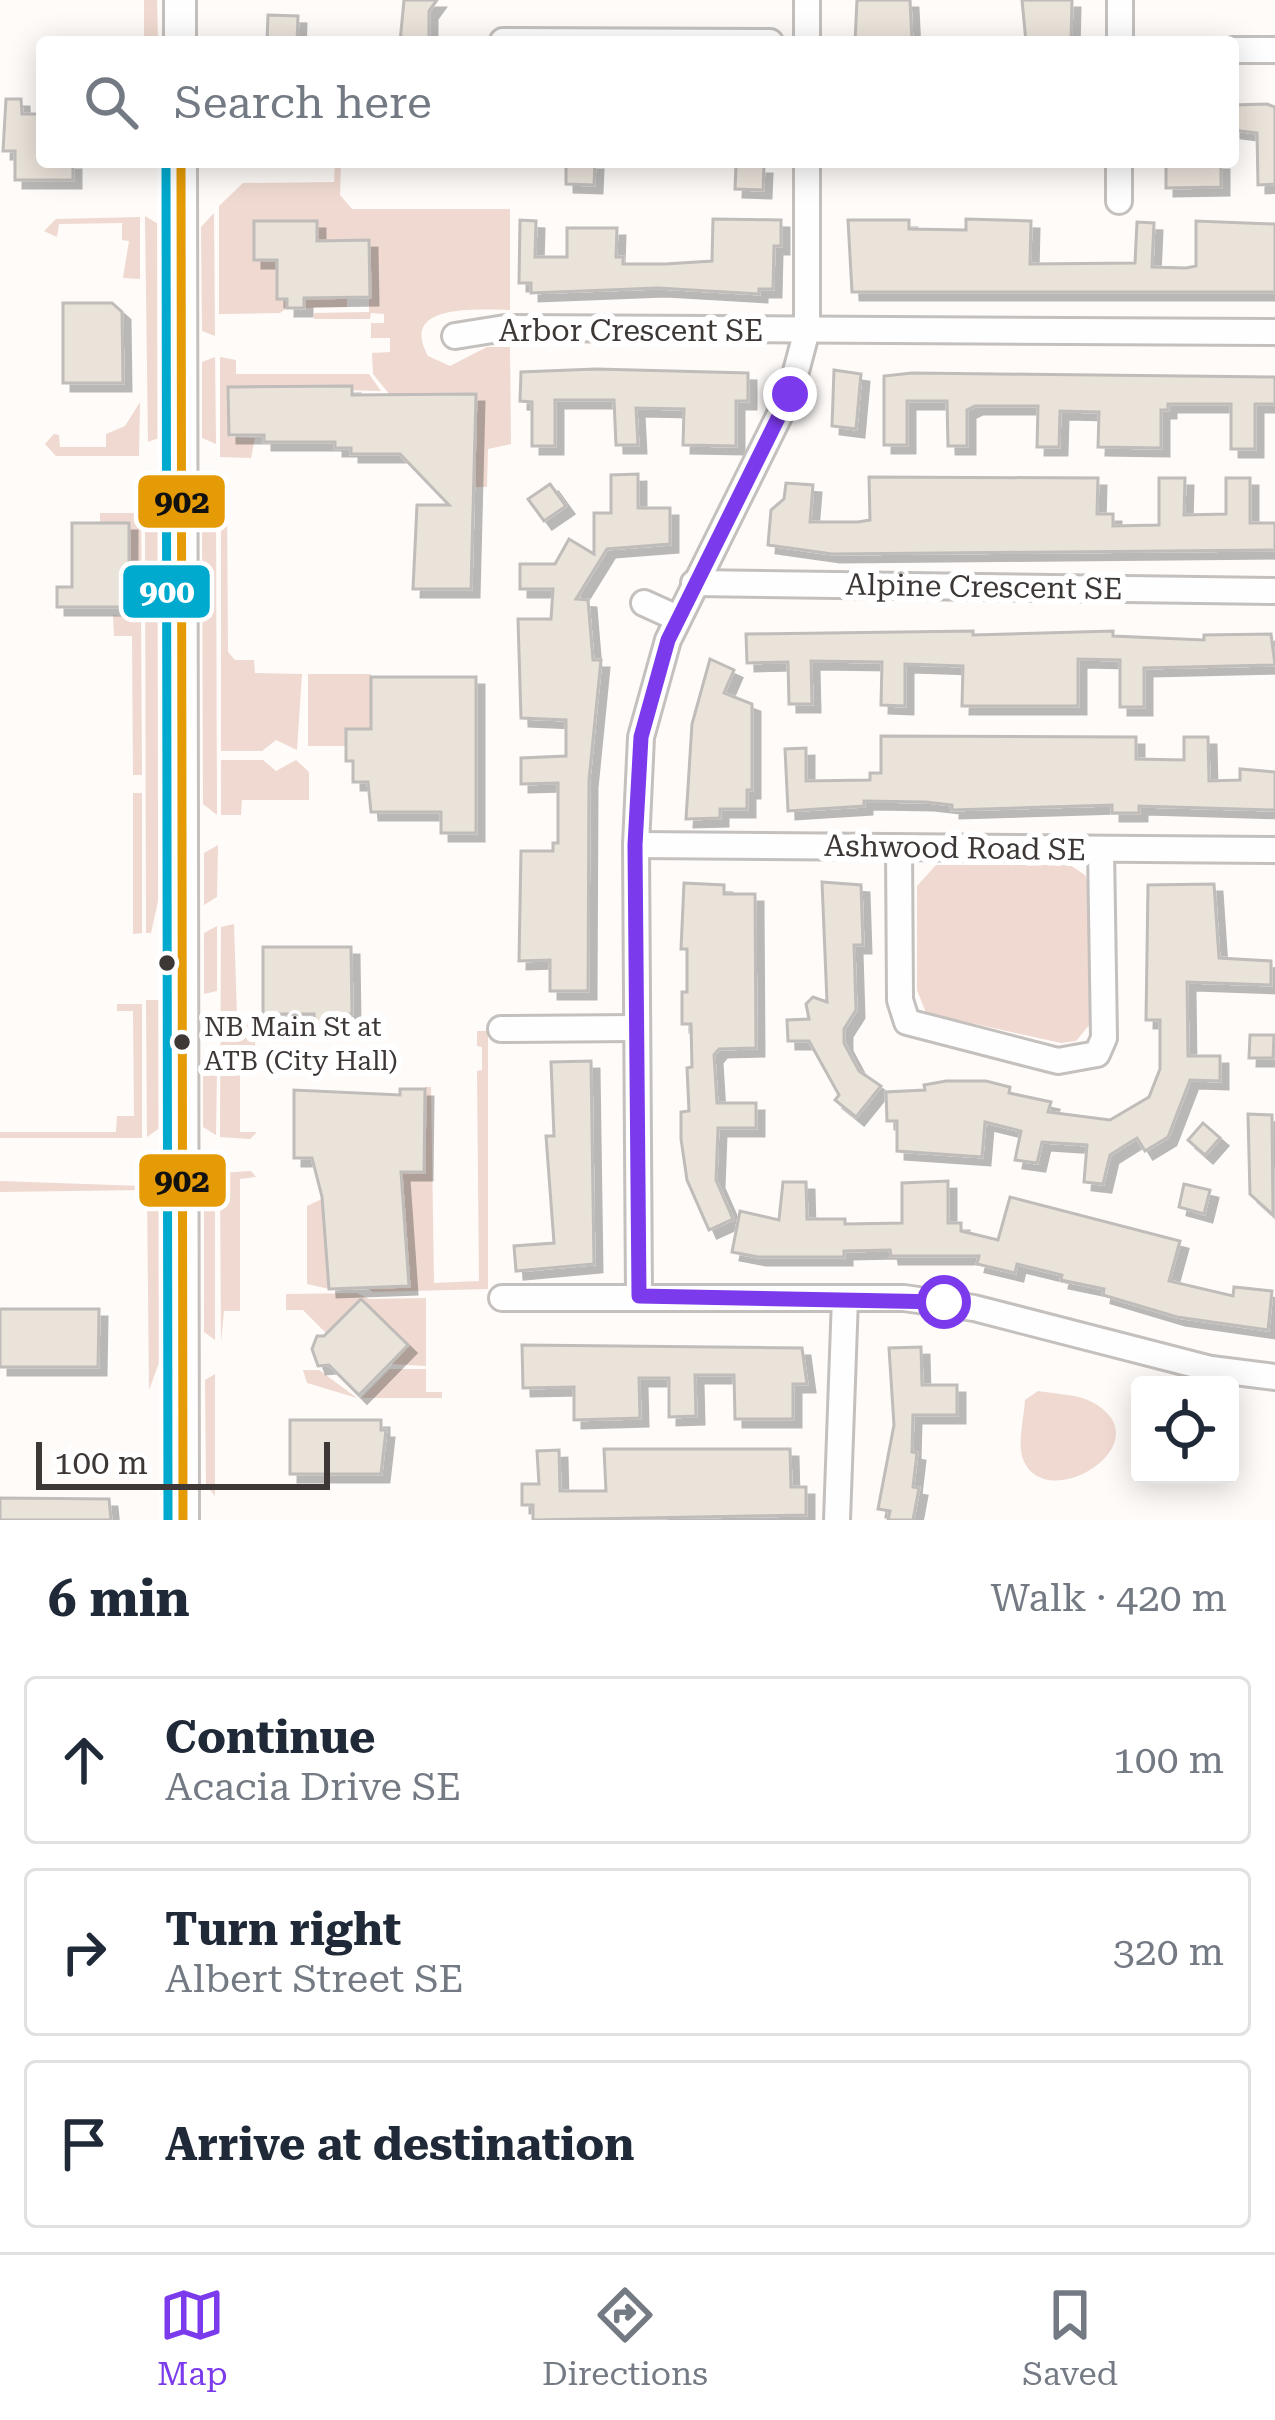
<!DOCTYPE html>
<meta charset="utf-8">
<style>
body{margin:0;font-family:"Roboto Serif",serif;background:#f6f6f7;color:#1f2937}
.controls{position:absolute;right:36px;bottom:36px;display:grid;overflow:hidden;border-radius:12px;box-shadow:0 6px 30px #0003}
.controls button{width:108px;height:108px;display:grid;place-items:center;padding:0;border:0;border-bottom:3px solid #e0e1e3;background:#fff;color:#1f2937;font:60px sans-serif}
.scale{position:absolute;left:36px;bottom:30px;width:294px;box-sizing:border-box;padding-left:12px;border:6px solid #3d3836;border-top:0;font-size:33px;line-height:42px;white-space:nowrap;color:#3d3836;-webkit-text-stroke:9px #fff;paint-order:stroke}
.stop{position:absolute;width:36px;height:36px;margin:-27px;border:9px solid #7c3aed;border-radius:50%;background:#fff}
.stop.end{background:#7c3aed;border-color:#fff;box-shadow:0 3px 12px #0008}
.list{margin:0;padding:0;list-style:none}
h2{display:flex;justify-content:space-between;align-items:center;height:156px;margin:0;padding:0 48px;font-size:51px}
h2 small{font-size:39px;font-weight:400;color:#747a83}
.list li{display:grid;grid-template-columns:78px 1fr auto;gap:36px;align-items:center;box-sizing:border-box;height:168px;margin:0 24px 24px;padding:0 24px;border:3px solid #e0e1e3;border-radius:12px}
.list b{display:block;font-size:45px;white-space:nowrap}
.list p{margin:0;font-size:39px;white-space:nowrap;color:#747a83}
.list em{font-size:39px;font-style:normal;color:#747a83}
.icon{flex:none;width:66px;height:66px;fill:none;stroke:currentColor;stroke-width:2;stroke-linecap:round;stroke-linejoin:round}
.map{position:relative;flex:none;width:1275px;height:1520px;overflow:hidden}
.search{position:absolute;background:#fff;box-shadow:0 6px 30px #0003;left:36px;right:36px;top:36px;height:132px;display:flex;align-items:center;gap:30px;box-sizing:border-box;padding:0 42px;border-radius:12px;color:#747a83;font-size:45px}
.sheet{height:732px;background:#fff}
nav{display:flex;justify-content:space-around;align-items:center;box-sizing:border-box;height:168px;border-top:3px solid #e0e1e3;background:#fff;font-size:33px;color:#747a83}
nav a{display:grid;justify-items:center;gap:6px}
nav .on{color:#7c3aed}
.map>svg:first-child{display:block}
</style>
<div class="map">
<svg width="1275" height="1520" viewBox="0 0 1275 1520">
<defs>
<filter id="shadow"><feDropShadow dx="8" dy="8" stdDeviation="0" flood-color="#0004"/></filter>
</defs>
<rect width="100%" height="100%" fill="#fefbf9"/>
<g fill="#efd9d0">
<polygon points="144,0 157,0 158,42 144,42"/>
<path d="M335 162H341L340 195 352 209H510V310C480 310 398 302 428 356L450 366 487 347H510L511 444 488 449 487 487H475L476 394 390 395 373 374 372 353 390 352V338H371V323H384V314L371 313 370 319H314V313L369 312V240L332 241V297H347V307L304 308V298H317L254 221V259L277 260V298L287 299V308L280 313 219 314V206L243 183 334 182Z"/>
<polygon points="214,213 215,336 202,331 201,227"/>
<polygon points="145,216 158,224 159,438 148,442"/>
<polygon points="140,217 140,279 123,278 129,241 122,240 122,223 59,224 57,237 44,231 56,219"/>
<polygon points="215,357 216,444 202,438 202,362"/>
<polygon points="220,357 236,360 236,374 369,374 381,391 229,387 229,437 255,438 251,458 220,457"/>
<polygon points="140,402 139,456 56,456 45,444 54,434 59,435 60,447 106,447 106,434 125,426"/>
<polygon points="221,501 227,501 228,652 235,660 254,660 255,673 302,674 297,750 276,740 262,751 221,751"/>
<polygon points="100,513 141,513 142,613 129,613 129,523 100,523"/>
<polygon points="145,516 159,525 160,892 151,933 146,933"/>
<polygon points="202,524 216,524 217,815 203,804"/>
<polygon points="113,615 141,619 142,775 133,775 132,636 114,636"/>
<polygon points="308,674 371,674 371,729 346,729 346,746 308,746"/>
<polygon points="221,760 263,760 276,771 296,760 309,772 309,800 242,800 241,815 221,815"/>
<polygon points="133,793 142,793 142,933 133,934"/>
<polygon points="218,845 217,897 204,905 204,853"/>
<polygon points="936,865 1070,865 1085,875 1091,890 1090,1024 1076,1041 1061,1043 926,1013 917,990 917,886"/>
<polygon points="234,924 237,1016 255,1031 255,1048 240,1049 240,1132 257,1132 250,1139 220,1137 221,927"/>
<polygon points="217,926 217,991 204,994 204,933"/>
<polygon points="146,1000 160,1000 161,1127 147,1137"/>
<polygon points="117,1004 142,1004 142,1138 0,1138 0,1132 116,1132 117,1116 134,1116 133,1011 117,1011"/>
<polygon points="477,1031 488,1031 488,1289 373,1292 369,1289 409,1285 399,1172 424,1171 425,1087 431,1087 434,1283 479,1281 477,1071 482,1070 482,1047 477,1046"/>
<polygon points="203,1067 217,1069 216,1135 203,1127"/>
<polygon points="251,1171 256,1177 240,1179 240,1311 224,1311 221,1342 220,1173"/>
<polygon points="215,1175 215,1340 204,1332 204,1181"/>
<polygon points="0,1181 142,1186 142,1190 0,1192"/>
<polygon points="147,1188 161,1199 160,1360 149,1390"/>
<polygon points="322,1199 329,1289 307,1284 307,1206"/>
<polygon points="357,1293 369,1299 426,1298 426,1366 390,1364 408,1345 361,1299 327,1334 303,1310 286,1310 286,1294"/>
<polygon points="390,1369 426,1369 426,1392 442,1392 442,1398 361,1398"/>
<polygon points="303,1370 319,1370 357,1398 307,1383"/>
<polygon points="215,1374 215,1496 206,1485 205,1380"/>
<path d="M1038 1391C1055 1394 1077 1394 1092 1402 1168 1443 1041 1520 1022 1456 1018 1440 1024 1417 1025 1400Z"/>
</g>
<g fill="#eae3da" stroke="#bfbcba" stroke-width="3" filter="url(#shadow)">
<polygon points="404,0 437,0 429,11 429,42 400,42"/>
<polygon points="857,0 910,0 912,42 855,42"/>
<polygon points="1022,0 1072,0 1071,42 1026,42"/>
<polygon points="268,15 298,16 297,42 267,41"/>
<polygon points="6,99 21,99 22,114 42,114 42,162 73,162 73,180 15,180 15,151 3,151"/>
<polygon points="1267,104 1275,107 1275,184 1258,185 1257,133 1233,130 1233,105"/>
<polygon points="566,162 595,162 594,185 566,184"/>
<polygon points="1166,162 1221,162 1221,187 1166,188"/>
<polygon points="736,166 764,166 763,190 735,189"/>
<polygon points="713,219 781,220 781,246 774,246 773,289 759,289 759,294 658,288 531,293 531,283 519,283 520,220 536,221 535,257 567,257 567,228 617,228 616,257 623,257 623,264 665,264 712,261"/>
<polygon points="966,219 1031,221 1030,264 1135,263 1137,222 1154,223 1152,267 1186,268 1196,266 1196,221 1275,224 1275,292 852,292 848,220 909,220 909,229 966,230"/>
<polygon points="254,221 317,221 317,241 369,240 370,297 304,298 304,308 287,308 287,299 277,299 277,260 254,260"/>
<polygon points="63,303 112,303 122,312 123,383 63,383"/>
<polygon points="596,369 748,373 748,401 736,401 736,446 683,445 684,409 636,408 638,445 616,445 614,400 555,400 555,446 532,446 532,402 520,401 521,372"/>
<polygon points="834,370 861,374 856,429 832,426"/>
<polygon points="912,373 1275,377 1275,404 1255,404 1255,449 1231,449 1231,404 1168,404 1168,410 1161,410 1161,448 1098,447 1099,412 1060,411 1059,447 1037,447 1038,406 975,406 967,410 967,446 948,446 947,401 907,401 907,445 884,445 884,376"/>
<polygon points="352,386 352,395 476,394 471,589 413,589 417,505 449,505 400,454 351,454 351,448 335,448 335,442 264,442 264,435 229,435 228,387"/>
<polygon points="638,474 638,508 670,508 670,544 607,549 576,599 588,600 593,660 601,660 589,780 588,991 550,991 550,960 519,961 521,851 553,851 553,843 558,843 558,783 521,784 521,758 566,756 566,720 521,718 518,619 551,619 553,589 520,589 520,564 555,564 569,539 594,554 594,513 611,513 611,475"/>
<polygon points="869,477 1098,478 1097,514 1113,514 1113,526 1159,525 1159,478 1185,478 1184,515 1226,514 1226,478 1250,478 1250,523 1275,523 1275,550 832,554 768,545 771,510 784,499 786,483 813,485 810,522 858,522 870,520"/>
<polygon points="550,484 566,506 544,521 528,499"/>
<polygon points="72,523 129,523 129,607 57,607 57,587 72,587"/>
<polygon points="973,631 973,635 1113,631 1113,636 1204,640 1204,635 1271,634 1275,665 1144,668 1144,707 1120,707 1120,660 1078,659 1078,706 962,706 963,666 905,664 905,706 881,705 882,662 811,661 812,704 789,704 788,662 747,663 746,634"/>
<polygon points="710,659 734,670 724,693 752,704 752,790 747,790 747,809 720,809 720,818 686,819 692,724"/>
<polygon points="371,677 476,677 476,833 441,833 441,812 371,812 368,782 353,782 353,761 346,761 346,729 371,729"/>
<polygon points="881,736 1136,737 1136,759 1184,760 1184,737 1208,737 1209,781 1240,780 1240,769 1275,772 1275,810 1139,806 1139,813 1112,813 1112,805 952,810 952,805 926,802 864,801 864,806 788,811 785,749 806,748 806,781 870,780 870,773 881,773"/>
<polygon points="822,882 861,885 863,945 854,945 856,1010 844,1029 844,1043 859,1071 881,1086 856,1117 835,1100 839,1095 809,1041 788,1041 787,1020 809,1019 806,1004 813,997 827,1002"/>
<polygon points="684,883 724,885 724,894 755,894 756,1048 719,1049 714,1055 717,1103 756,1103 756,1128 718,1128 716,1180 733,1219 709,1230 687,1180 681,1139 681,1112 689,1111 687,1068 692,1067 691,1024 682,1024 682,992 687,992 687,949 681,949"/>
<polygon points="1214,884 1219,958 1271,961 1271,985 1187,982 1188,1056 1220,1056 1220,1081 1190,1080 1168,1137 1145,1151 1137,1138 1110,1155 1103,1184 1084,1182 1087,1145 1042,1142 1037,1163 1015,1160 1021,1131 985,1122 982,1157 897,1151 897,1121 887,1121 886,1092 925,1090 924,1085 946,1081 986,1081 1010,1087 1009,1093 1051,1102 1048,1112 1110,1120 1149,1097 1160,1069 1160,1020 1146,1020 1148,885"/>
<polygon points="263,947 351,947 352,1014 338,1014 338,1027 314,1027 314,1014 263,1014"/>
<polygon points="1250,1035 1274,1035 1273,1058 1249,1058"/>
<polygon points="591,1061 594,1264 516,1271 514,1246 554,1243 546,1136 554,1136 551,1062"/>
<polygon points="400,1089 425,1089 424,1172 401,1172 409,1286 329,1289 322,1197 312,1158 294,1158 294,1090 400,1095"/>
<polygon points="1248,1114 1272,1115 1273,1215 1250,1194"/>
<polygon points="1203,1123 1220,1138 1205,1155 1188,1140"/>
<polygon points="948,1181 948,1223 961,1223 961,1231 998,1240 1010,1197 1180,1241 1169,1281 1233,1296 1234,1287 1272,1291 1268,1330 1177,1317 1103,1295 1104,1289 1061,1280 1062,1275 1017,1264 1015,1273 977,1264 979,1256 891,1256 890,1250 844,1251 844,1257 758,1257 732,1252 740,1211 779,1220 783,1182 806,1182 807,1219 845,1219 845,1224 902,1223 902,1183"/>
<polygon points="1184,1184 1210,1190 1204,1214 1179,1207"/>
<polygon points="361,1299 408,1345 359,1395 329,1365 318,1366 312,1349 317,1336 324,1336"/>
<polygon points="0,1309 99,1309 98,1367 0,1367"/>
<polygon points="522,1345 802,1348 807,1384 793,1384 793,1419 735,1419 734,1375 695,1375 696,1416 669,1417 669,1378 639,1378 640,1418 574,1420 574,1387 523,1388"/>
<polygon points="921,1347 922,1385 957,1385 957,1415 913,1415 912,1452 917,1453 913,1487 919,1488 913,1520 888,1520 890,1511 878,1509 894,1425 889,1348"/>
<polygon points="290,1420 381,1420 381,1430 386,1430 381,1474 290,1474"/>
<polygon points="604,1449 790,1449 791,1487 806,1487 806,1515 533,1520 533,1505 522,1505 522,1484 539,1484 537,1451 559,1450 560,1491 606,1491"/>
<polygon points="0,1498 109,1499 111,1520 0,1520"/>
</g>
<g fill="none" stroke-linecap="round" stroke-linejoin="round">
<g stroke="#c4c0be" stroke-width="30">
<g id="minor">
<polyline points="807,0 807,42"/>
<polyline points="503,41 770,42"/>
<polyline points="1120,42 1120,0"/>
<polyline points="1233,50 1275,50"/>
<polyline points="1119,201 1119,162"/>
<polyline points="455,336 505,328 1275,332"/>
<polyline points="694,583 1275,591"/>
<polyline points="644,603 677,618"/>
<polyline points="636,845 1275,850"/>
<polyline points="899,847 900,1000 907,1022 1058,1061 1097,1054 1104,1038 1101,849"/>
<polyline points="501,1029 637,1028"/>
<polyline points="639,1296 636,845 641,737 668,640 790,394 807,330 807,162"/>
<polyline points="502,1298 904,1298 974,1308 1211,1369 1275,1377"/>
<polyline points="837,1520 845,1298"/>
</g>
</g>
<g stroke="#c4c0be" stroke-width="36">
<g id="major">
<polyline points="180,0 180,42"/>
<polyline points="181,162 183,1520"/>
</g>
</g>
<use href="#minor" stroke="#fffefe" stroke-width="24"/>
<use href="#major" stroke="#fffefe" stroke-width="30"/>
<g stroke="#fff" stroke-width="18">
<polyline id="bus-1" points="181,162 183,1520"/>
</g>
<g stroke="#fff" stroke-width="18">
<polyline id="bus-2" points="166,162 168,1520"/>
</g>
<use href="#bus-1" stroke="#e49b05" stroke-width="9"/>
<use href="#bus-2" stroke="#00a9ce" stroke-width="9"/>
</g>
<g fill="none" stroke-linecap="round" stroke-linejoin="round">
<polyline stroke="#7c3aed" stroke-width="15" points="790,394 668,640 641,737 635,845 639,1296 944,1302"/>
</g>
<g fill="#3d3836" stroke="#fff" stroke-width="4.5">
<circle cx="167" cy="963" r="10"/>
<circle cx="182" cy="1042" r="10"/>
</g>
<g text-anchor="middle" stroke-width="12" stroke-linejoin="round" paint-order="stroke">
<g font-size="27" fill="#3d3836" stroke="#fff" text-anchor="start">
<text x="204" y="1036">NB Main St at<tspan x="204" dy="34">ATB (City Hall)</tspan></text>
</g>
<g font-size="30" fill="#3d3836" stroke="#fff">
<text x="631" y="341">Arbor Crescent SE</text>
<text transform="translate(984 587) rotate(1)" y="10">Alpine Crescent SE</text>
<text transform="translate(955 848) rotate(1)" y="10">Ashwood Road SE</text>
</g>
</g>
<g stroke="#fff" stroke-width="4.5">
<rect x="136" y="473" width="91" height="57" rx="12" fill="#e49b05"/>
<rect x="121" y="563" width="91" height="57" rx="12" fill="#00a9ce"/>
<rect x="137" y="1152" width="91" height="57" rx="12" fill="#e49b05"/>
</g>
<g font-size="33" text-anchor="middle" font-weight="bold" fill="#fff">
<text x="167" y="603">900</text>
</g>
<g font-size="33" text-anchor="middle" font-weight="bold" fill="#111">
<text x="182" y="513">902</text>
<text x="182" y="1192">902</text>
</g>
</svg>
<div class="controls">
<button><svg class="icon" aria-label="locate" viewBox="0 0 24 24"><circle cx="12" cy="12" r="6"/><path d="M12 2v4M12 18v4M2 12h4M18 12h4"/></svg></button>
</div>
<div class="scale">100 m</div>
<div class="stop" style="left:944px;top:1302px"></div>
<div class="stop end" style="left:790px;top:394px"></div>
<div class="search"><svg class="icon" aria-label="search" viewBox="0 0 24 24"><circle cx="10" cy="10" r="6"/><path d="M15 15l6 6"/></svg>Search here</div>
</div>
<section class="sheet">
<h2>6 min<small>Walk · 420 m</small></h2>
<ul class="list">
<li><svg class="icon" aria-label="ahead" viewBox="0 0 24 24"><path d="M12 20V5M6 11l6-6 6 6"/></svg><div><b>Continue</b><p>Acacia Drive SE</p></div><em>100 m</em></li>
<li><svg class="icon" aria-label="right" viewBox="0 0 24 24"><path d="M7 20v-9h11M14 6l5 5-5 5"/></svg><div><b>Turn right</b><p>Albert Street SE</p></div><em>320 m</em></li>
<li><svg class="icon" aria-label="arrive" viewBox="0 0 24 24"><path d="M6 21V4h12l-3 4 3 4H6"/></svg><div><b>Arrive at destination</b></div></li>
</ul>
</section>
<nav>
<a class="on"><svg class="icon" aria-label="map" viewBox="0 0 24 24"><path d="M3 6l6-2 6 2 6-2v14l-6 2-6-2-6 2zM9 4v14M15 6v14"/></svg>Map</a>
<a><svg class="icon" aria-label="directions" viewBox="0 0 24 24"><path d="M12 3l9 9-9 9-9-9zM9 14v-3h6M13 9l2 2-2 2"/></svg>Directions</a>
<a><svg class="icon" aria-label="saved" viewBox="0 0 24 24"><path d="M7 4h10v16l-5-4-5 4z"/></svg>Saved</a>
</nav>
